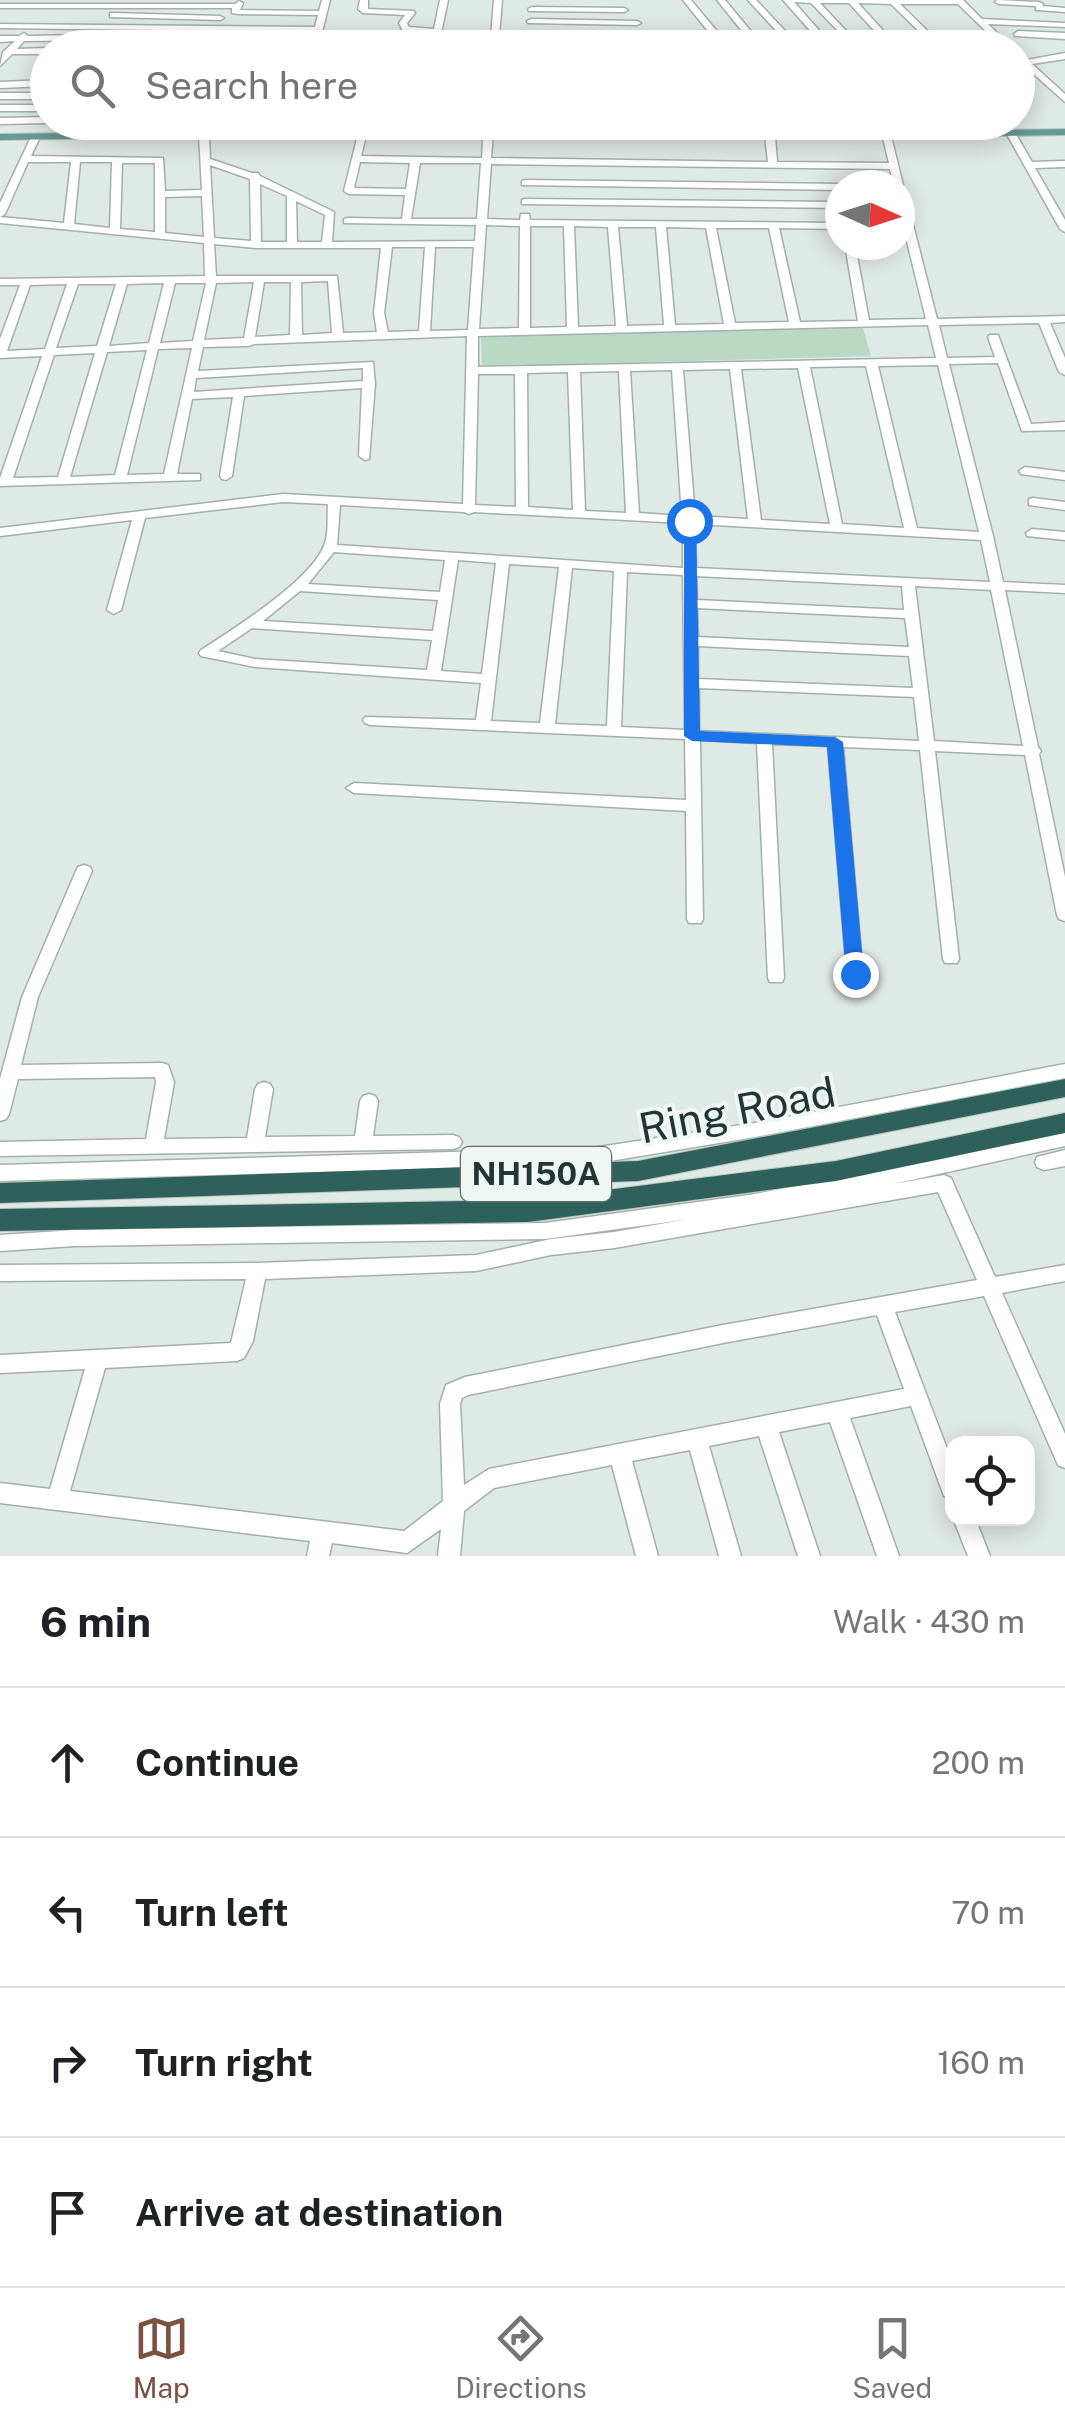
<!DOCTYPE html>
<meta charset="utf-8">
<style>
body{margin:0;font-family:"Public Sans",sans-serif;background:#f6f6f6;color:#202124}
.controls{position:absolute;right:30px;bottom:30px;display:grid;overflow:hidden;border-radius:20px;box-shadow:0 5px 25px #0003}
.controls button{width:90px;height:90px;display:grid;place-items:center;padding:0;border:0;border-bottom:2px solid #e0e0e0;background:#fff;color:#202124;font:50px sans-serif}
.compass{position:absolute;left:825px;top:170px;width:90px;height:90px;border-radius:50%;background:#fff;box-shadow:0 5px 25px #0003;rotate:93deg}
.stop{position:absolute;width:30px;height:30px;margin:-22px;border:8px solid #1a73e8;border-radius:50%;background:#fff}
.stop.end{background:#1a73e8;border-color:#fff;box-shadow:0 2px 10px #0008}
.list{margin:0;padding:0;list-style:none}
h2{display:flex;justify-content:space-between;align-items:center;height:130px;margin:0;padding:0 40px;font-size:42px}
h2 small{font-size:32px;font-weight:400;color:#757577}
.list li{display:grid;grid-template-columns:65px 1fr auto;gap:30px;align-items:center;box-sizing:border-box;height:150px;padding:0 40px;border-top:2px solid #e0e0e0}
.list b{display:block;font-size:38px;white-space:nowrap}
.list em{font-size:32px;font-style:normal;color:#757577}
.icon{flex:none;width:55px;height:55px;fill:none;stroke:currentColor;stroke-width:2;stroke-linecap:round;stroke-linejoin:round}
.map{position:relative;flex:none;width:1065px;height:1556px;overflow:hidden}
.search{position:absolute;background:#fff;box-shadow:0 5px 25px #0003;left:30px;right:30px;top:30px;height:110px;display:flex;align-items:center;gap:25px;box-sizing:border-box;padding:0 35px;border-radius:55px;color:#757577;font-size:38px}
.sheet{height:730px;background:#fff}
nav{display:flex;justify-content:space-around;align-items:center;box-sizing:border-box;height:140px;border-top:2px solid #e0e0e0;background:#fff;font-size:28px;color:#757577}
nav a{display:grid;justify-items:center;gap:5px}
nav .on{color:#7a523f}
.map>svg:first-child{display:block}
</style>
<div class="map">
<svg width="1065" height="1556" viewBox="0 0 1065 1556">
<rect width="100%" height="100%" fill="#dfe9e5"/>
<polygon fill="#b9d9c5" points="863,328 871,356 482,367 481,336"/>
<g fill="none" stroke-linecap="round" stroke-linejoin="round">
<g stroke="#a2b0ac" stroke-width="3">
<g id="minor">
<polygon points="322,0 330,0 318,48 310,48 314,32 0,28 0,24 315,27 318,15 239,14 232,13 232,8 0,8 0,4 235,4 239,1 243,3 240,10 319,11"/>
<polygon points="360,0 368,0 368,9 414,11 415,13 407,23 409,27 434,29 440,0 448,0 438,48 430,48 433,34 403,31 399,23 405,15 363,13 358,9"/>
<polygon points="494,0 502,0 498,48 490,48"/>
<path d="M683 0H691L720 35H745L717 0H725L754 35H780L748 0H756L789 35H814L783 0H963L982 19 1065 23V27L988 24 1012 48H1003L958 4H900L945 48H936L891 4 858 3 899 48H890L849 3H820L862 48H853L846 40H691L688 39V35H711ZM794 2 811 3 842 35H823Z"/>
<polygon points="997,0 1039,2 1043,4 1042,6 1065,8 1065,12 1039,10 1036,10 1036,6 999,4 995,2"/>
<polygon points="532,7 624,8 628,10 624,12 529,11 528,9"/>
<polygon points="113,13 220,16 224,18 220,20 110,17 110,13"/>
<polygon points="531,19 637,21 641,23 637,25 528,23 527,21"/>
<polygon points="1018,31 1065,33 1065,39 1015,36 1014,34"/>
<polygon points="529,32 672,34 676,37 672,40 526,37 526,33"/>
<polygon points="24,33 28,36 136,34 140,37 136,40 24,41 17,49 48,48 48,54 12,54 0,66 3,52 15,41 0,42 0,36 19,36"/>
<polygon points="184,34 206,36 205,48 197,48 198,40 181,39 180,37"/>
<polygon points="1065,53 1065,59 1032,64 1065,94 1065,102 1018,60 1018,53 1027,60"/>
<polygon points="48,80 48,86 0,88 0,82"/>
<rect x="0" y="93" width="48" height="6"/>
<rect x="0" y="105" width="48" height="6"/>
<polygon points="48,117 48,123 0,124 0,118"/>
<path d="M484 122H494L491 158 768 162 765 136 770 133 775 136 777 162 889 163 882 134 890 132 903 185 900 187V185H893L890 169 491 164 487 219 520 220 521 214H529L530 220 840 223V229L779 228 800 322 858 321 845 245H855L869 320 926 319 900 213V190L905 193 937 319 1065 316V322L1050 323 1065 358V375L1059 372 1039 323 939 325 947 358 995 357 988 337 990 335H998L1031 424 1065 422V430L1022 431 998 363 949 364 993 536 1003 582 1065 585V593L1005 590 1038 747 1041 751 1039 754 1065 877V921L1059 919 1057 915 1025 755 935 751 959 959 957 963H945L943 959 920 750 843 747 863 975 861 979H849L847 975 828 746 772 744 784 978 782 982H770L768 978 757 743 700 740 703 919 701 923H689L687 919 686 811 354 793 346 788 354 783 686 800 685 739 370 725 365 723 363 720 365 717 476 720 481 683 255 667 201 656 199 653 201 650C233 629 314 579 325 543 329 531 327 517 328 504L283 502 145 518 121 610 114 614 107 610 132 520 0 536V528L283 494 463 504 467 336 254 344 249 346 203 347 198 371 373 362 375 384 369 459 365 460 359 456 362 388 244 396 232 476 226 480 222 479 220 476 233 397 192 399 177 474H200V480L0 486V478L42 356 0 358V339L20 285H0V279L205 276 204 243 0 223V217L64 223 71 162H28L5 214 0 217V203L32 135 40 137 31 156 163 158 165 191 202 190 199 135 204 132 209 135 210 159 252 173H258L260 176 334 212 332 242 475 241 476 225 344 223V219L348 218 402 219 405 195 349 194 344 191 358 134 366 136 361 156 482 158ZM80 162H112L110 228 74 224ZM360 162 410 163 406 189 354 188ZM122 163H155V232L120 229ZM420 163H481L477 219H411ZM210 165 250 179 251 241 214 238ZM260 184 287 196V242H261ZM202 196 204 237 165 233V197ZM296 201 325 215 322 242H297ZM486 225 520 226 519 328 479 329ZM530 226H564L567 327 530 328ZM574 226 608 227 616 326 578 327ZM618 227H656L664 325 627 326ZM666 227 706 228 724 324 675 325ZM716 228H769L789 322 735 323ZM214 244 256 248H381L374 313 377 332 343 333 337 276H216ZM392 247H425L419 331 388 332 384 313ZM435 247H474L468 330 430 331ZM328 281 332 333 302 335 301 282ZM254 282 244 338 204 340 216 283ZM264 282H291L290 335 255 337ZM164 283 149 343 109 346 127 284ZM175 283H206L193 341 160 343ZM67 284 45 349 7 351 30 285ZM78 284H116L97 346 56 348ZM928 325 936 358 478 367V336ZM192 348 164 474 127 475 158 349ZM147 350 115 475 70 477 107 352ZM95 353 58 477 13 478 54 355ZM938 365 979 532 917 528 878 366ZM866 366 904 528 842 524 810 367ZM363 368V381L194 392 196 378ZM798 368 830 524 761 520 741 369ZM730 369 748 519 695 516 683 370ZM672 370 682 516 639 513 630 371ZM619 371 626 513 585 511 580 372ZM568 372 573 510 528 507 527 373ZM478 374H515L516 507 475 505ZM340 505 464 512 469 514 474 512 683 523V568L337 545ZM695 524 981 540 990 582 696 568ZM334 552 445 560 440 592 308 584ZM458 560 496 563 482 674 441 671ZM509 564 559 567 540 723 491 721ZM572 568 614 571 607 726 555 724ZM627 572 683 575 685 730 621 727ZM696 576 902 586 904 610 697 600ZM915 586 991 590 1023 746 934 741ZM300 591 438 600 433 631 263 621ZM697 608 905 618 909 647 698 637ZM252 628 432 640 427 670 255 659 218 651ZM698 646 909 656 913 688 698 679ZM699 688 914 697 919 741 699 731Z"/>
<polygon points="917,122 926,122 927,124 922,127"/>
<polygon points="935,122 945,122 945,124 940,127"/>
<polygon points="1000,122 1009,122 1032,162 1065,161 1065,167 1035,168 1065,220 1065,232 1060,229"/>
<polygon points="525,180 839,184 842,185 840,185 839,190 522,185 522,181"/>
<polygon points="525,199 840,202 840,208 522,204 522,200"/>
<polygon points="1025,467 1065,472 1065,480 1021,474 1019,471"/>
<polygon points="1033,498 1065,502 1065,510 1029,505 1029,499"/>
<polygon points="1032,529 1065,532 1065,540 1027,536 1026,533"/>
<polygon points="84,865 90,867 92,871 38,997 21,1065 162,1063 168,1065 174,1082 164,1139 247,1138 255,1089 258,1084 264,1082 270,1084 273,1089 265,1137 355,1136 360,1101 363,1096 369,1094 375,1096 378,1101 373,1136 453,1135 459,1137 462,1142 459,1147 453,1149 0,1156 0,1142 146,1139 156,1082 155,1077 18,1079 9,1114 6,1119 0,1121 0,1079 22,997 76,871 78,867"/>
<polygon points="1065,1064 1065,1078 761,1136 592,1164 0,1181 0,1165 592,1148 761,1122"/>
<path d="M1065 1132V1146L893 1184 944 1175 951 1178 995 1277 1065 1265V1281L1002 1293 1065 1434V1468L1058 1465 984 1296 895 1312 952 1462V1499L944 1496 911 1406 850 1418 899 1556H877L830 1422 779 1432 820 1556H798L759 1436 709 1446 741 1556H719L690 1450 632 1461 658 1556H636L612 1465 494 1488 464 1511 460 1556H438L441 1529 407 1553 332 1543 329 1556H307L310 1541 0 1503V1483L50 1489 85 1369 0 1373V1355L231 1343 246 1279 0 1281V1265L257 1263 476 1255 551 1239 614 1232 683 1220 545 1239 75 1246 0 1251V1235L75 1230 545 1223 749 1195 938 1160ZM938 1192 977 1280 723 1325 465 1377 446 1385 440 1404 443 1501 404 1531 70 1491 105 1368 237 1361 244 1358 253 1341 265 1279 476 1271 551 1255 614 1248ZM877 1315 904 1389 489 1469 464 1485 460 1404 462 1398 468 1395 723 1343Z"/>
<polygon points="1065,1150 1065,1166 1044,1170 1037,1167 1035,1162 1037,1157"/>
<polygon points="953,1518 975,1518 990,1556 968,1556"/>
</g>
</g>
<g stroke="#bcc3c2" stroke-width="2">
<polygon id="major" points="488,127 920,131 1065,129 1065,135 920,137 488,133 0,140 0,134"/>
</g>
<g stroke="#bcc3c2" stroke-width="2">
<g id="highway">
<polygon points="1065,1079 1065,1097 638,1181 0,1203 0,1183 638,1161"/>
<polygon points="1065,1113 1065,1133 836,1181 528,1222 0,1231 0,1209 528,1200 836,1161"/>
</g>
</g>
<use href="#minor" fill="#fff" fill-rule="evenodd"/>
<use href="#major" fill="#669b93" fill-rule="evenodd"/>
<use href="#highway" fill="#2f615c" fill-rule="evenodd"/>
</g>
<polygon fill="#1a73e8" points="684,518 696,521 700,731 835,737 843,742 864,974 861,979 849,979 846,974 827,747 692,741 684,736"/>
<g text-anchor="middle" stroke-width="8" stroke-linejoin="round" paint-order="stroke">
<rect fill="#eff6f3" stroke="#5f706d" stroke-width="2.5" x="461" y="1147" width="150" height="54" rx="8"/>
<g font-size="32" font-weight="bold" fill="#213734">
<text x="536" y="1185">NH150A</text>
</g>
<g font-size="42" fill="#213734" stroke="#eff6f3">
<text transform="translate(737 1110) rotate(-11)" y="15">Ring Road</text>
</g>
</g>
</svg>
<div class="controls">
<button><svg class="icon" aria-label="locate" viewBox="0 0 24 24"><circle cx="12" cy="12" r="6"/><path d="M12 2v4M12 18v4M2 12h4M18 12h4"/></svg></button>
</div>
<svg class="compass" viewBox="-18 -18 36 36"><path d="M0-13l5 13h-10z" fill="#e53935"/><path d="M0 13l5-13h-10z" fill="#757577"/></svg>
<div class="stop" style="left:689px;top:521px"></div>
<div class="stop end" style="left:855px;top:974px"></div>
<div class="search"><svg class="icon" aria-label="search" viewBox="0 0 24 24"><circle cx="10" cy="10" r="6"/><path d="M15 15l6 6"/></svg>Search here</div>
</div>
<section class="sheet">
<h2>6 min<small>Walk · 430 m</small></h2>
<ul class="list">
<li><svg class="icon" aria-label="ahead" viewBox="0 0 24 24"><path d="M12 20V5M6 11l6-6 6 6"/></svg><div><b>Continue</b></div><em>200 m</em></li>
<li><svg class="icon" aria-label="left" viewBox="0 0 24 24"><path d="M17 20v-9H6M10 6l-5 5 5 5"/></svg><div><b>Turn left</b></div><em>70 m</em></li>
<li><svg class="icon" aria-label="right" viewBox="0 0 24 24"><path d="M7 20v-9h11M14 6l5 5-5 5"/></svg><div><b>Turn right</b></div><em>160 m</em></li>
<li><svg class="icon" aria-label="arrive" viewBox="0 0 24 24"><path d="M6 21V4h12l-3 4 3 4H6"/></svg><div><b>Arrive at destination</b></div></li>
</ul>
</section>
<nav>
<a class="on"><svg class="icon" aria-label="map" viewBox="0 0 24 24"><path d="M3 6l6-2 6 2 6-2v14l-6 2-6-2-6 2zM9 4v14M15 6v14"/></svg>Map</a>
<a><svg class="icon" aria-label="directions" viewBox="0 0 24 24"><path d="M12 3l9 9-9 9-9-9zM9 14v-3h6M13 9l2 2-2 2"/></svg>Directions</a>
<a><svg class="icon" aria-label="saved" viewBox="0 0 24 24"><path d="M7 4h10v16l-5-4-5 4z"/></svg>Saved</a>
</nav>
